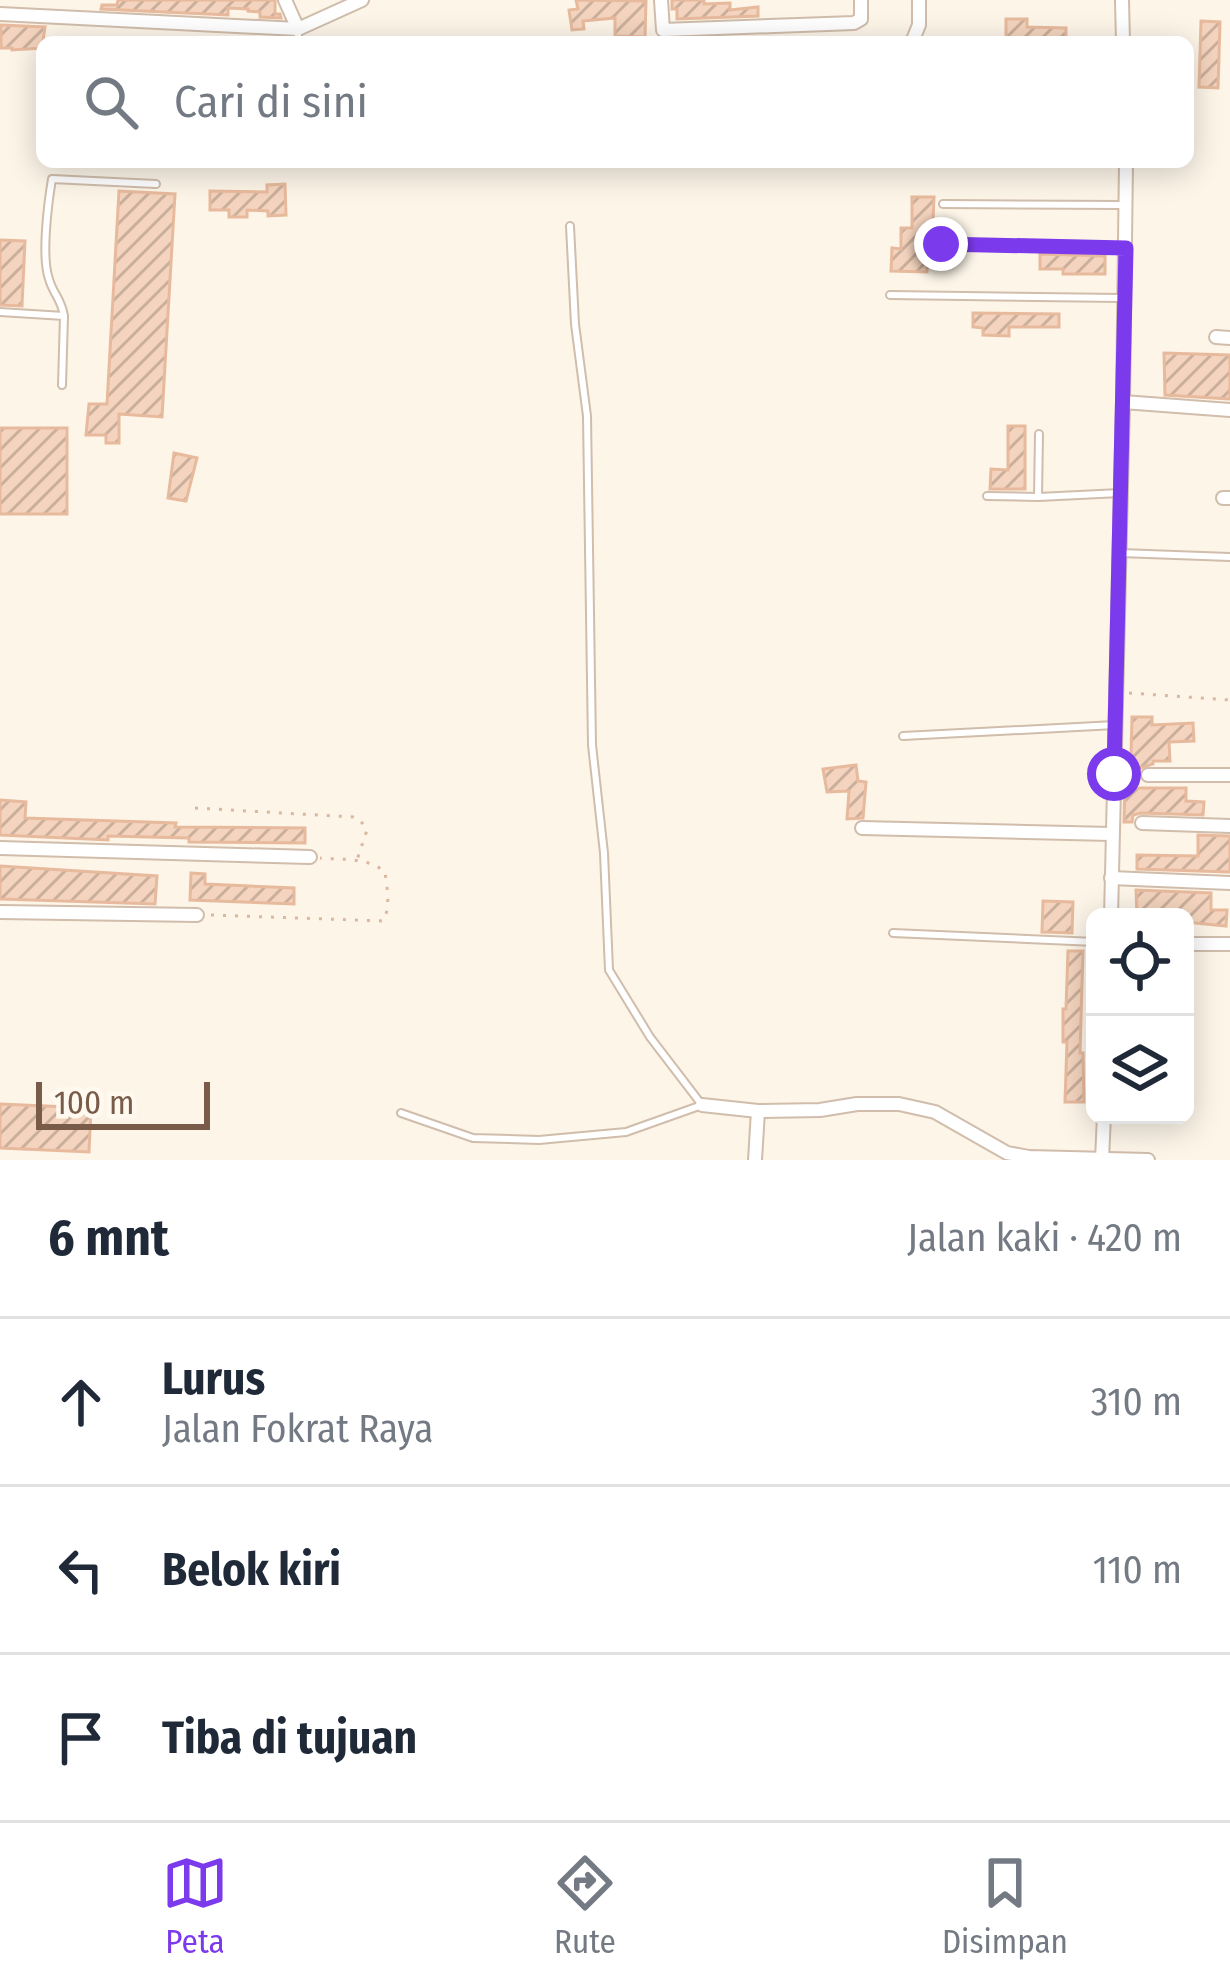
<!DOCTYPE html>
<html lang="id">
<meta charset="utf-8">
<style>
body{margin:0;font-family:"Fira Sans Condensed",sans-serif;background:#f2f2f3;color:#1f2937}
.controls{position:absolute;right:36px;bottom:36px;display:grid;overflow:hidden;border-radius:18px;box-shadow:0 6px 30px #0003}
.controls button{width:108px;height:108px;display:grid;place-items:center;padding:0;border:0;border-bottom:3px solid #e0e1e3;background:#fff;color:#1f2937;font:60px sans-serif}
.scale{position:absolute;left:36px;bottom:30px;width:174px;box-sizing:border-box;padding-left:12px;border:6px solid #795b4a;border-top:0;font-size:33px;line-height:42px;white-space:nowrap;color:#795b4a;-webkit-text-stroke:9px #fff9ef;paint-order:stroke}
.stop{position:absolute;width:36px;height:36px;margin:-27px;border:9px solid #7c3aed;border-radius:50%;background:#fff}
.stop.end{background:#7c3aed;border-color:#fff;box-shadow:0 3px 12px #0008}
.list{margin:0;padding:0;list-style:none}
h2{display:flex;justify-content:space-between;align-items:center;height:156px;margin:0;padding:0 48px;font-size:51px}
h2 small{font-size:39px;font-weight:400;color:#747a83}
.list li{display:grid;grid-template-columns:78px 1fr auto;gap:36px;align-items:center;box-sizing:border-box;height:168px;padding:0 48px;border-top:3px solid #e0e1e3}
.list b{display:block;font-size:45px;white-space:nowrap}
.list p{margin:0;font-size:39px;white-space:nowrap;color:#747a83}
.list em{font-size:39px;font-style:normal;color:#747a83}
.icon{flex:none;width:66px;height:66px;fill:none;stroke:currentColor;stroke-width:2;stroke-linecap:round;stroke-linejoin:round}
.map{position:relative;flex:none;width:1230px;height:1160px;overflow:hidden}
.search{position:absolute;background:#fff;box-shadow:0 6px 30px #0003;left:36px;right:36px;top:36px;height:132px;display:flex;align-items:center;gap:30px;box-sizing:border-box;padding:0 42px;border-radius:18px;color:#747a83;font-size:45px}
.sheet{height:660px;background:#fff}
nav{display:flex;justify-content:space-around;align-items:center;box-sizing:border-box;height:168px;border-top:3px solid #e0e1e3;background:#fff;font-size:33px;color:#747a83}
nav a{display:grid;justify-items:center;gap:6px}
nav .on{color:#7c3aed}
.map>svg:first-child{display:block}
</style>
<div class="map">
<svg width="1230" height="1160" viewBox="0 0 1230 1160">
<defs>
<pattern id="building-hatch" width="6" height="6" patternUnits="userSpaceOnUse" patternTransform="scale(3)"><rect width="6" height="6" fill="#f4d4be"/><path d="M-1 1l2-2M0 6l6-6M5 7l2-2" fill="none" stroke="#caaf9c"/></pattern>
</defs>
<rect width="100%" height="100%" fill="#fdf5e8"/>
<g fill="url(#building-hatch)" stroke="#e8ba9d" stroke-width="3">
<polygon points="118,0 275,0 275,14 280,14 281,18 260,17 260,12 248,11 248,9 228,8 228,15 101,9 102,5 117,5"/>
<polygon points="576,0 646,1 645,37 615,36 615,18 583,21 584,29 572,30 569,10 578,9"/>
<polygon points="672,0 704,0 704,4 730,3 730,10 758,7 758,16 677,19 677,9 672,9"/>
<polygon points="1006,19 1027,19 1027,27 1066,28 1066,42 1006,42"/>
<polygon points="1201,21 1220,22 1218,88 1199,87"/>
<polygon points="1,25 45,27 42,48 12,50 12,48 1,48"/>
<polygon points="285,184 286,215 268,216 268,211 247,210 247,217 229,217 229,210 210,210 210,191 267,192 267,185"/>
<polygon points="119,191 175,194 162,417 119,414 119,443 106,443 106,435 86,435 89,404 107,404"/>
<polygon points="912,197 934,197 932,245 928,245 927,272 891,271 892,248 901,249 901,228 912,228"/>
<polygon points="0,240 25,241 22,306 0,305"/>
<polygon points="1040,254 1105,256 1105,274 1063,274 1063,269 1040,269"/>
<polygon points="973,313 1059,314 1059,327 1009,327 1009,336 983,335 983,328 973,327"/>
<polygon points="1164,353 1230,355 1230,399 1165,395"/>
<polygon points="1008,426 1025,426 1025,489 990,489 991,469 1008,470"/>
<rect x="0" y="428" width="67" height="86"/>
<polygon points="174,453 197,458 186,501 168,498"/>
<polygon points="1132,717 1152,717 1152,725 1193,723 1194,741 1169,742 1170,761 1153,761 1153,764 1140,768 1128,768 1128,756 1131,756"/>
<polygon points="856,765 858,781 866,782 863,818 847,819 849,791 827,792 823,769"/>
<polygon points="1125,782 1134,782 1134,788 1186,788 1186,801 1204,802 1203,815 1141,813 1133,815 1132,822 1124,822"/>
<polygon points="0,800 26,802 25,818 176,823 175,827 305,828 305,843 189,842 189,838 108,836 108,840 0,835"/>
<polygon points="1198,835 1230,836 1230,872 1137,869 1137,855 1198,856"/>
<polygon points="0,866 157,876 155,904 0,899"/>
<polygon points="191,873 205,874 205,884 294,888 294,904 190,900"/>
<polygon points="1136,890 1211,893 1211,910 1227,910 1226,926 1185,922 1186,917 1137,917"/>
<polygon points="1043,901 1073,902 1072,933 1042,932"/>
<polygon points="1068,951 1083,951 1080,1053 1083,1053 1084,1102 1065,1102 1067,1042 1063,1042 1063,1009 1066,1009"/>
<polygon points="0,1104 91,1108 89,1152 0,1148"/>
</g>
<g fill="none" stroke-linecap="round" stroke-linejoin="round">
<g stroke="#d0bdac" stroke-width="10">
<g id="service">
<polyline points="298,42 298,29"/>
<polyline points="943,204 1125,205"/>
<polyline points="941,244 1122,247"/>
<polyline points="890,295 1121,298"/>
<polyline points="0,312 64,316 62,385"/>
<path d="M64 316C61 298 53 294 49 279 41 257 48 203 52 179L156 184"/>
<polyline points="987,496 1038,497 1120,493"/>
<polyline points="1038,497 1039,434"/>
<polyline points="1120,553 1230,557"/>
<polyline points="903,736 1115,725"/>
<polyline points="893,933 1095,942"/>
<polyline points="401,1113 473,1138 539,1140 626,1132 702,1105 650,1037 609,970 604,853 592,745 587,416 575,324 570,226"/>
</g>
</g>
<g stroke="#d0bdac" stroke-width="16">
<g id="minor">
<polyline points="285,0 298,29"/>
<polyline points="661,0 663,30 854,23 861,19 861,0"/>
<polyline points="1122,0 1123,42"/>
<polyline points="0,14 298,29 362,0"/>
<polyline points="912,42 919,25 919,0"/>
<polyline points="1216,337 1230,338"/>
<polyline points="1123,402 1230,410"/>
<polyline points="1223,498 1230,498"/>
<polyline points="1148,775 1230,775"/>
<polyline points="1142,823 1230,826"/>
<polyline points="862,828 1111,834"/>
<polyline points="0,848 310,857"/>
<polyline points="1111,878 1230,883"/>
<polyline points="0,912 197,915"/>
<polyline points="1111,917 1123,402 1126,162"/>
<polyline points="1185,944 1230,944"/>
<polyline points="702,1105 758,1111 820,1110 857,1104 899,1104 935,1112 1007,1153 1029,1157 1148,1160"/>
<polyline points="755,1160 758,1111"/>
<polyline points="1102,1160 1104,1115"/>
</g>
</g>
<g stroke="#dab7a0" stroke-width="3" stroke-dasharray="3 9" stroke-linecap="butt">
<polyline points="1129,693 1230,700"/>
<polyline points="195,808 353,817 360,820 367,830 357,860"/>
<path d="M211 915 383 921C391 907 387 888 385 872 368 857 342 860 320 858"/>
</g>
<use href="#service" stroke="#fff" stroke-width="6"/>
<use href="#minor" stroke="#fff" stroke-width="12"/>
</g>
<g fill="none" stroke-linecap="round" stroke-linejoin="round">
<polyline stroke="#7c3aed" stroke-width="15" points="941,244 1126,248 1114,774"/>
</g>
</svg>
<div class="controls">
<button><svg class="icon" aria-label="locate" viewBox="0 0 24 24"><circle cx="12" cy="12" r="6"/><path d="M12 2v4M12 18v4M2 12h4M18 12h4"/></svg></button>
<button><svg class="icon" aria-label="layers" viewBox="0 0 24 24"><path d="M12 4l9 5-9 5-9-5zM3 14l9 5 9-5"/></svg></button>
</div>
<div class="scale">100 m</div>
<div class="stop" style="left:1114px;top:774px"></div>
<div class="stop end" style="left:941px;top:244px"></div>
<div class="search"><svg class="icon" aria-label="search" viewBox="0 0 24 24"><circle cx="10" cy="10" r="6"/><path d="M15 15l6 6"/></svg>Cari di sini</div>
</div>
<section class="sheet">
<h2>6 mnt<small>Jalan kaki · 420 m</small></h2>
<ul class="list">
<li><svg class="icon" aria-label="ahead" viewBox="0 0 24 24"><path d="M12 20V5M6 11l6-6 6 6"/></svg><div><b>Lurus</b><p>Jalan Fokrat Raya</p></div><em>310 m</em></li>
<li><svg class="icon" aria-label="left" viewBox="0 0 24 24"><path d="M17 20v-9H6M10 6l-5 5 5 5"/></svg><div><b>Belok kiri</b></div><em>110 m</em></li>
<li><svg class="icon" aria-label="arrive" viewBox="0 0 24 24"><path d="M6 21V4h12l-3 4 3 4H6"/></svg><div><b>Tiba di tujuan</b></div></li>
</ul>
</section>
<nav>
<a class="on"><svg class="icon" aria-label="map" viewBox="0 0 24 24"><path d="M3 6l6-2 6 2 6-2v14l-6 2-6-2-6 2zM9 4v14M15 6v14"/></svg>Peta</a>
<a><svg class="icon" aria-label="directions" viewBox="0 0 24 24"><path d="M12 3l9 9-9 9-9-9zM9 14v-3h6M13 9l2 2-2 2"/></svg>Rute</a>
<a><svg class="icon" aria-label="saved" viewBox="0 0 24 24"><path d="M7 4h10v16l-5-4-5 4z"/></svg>Disimpan</a>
</nav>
